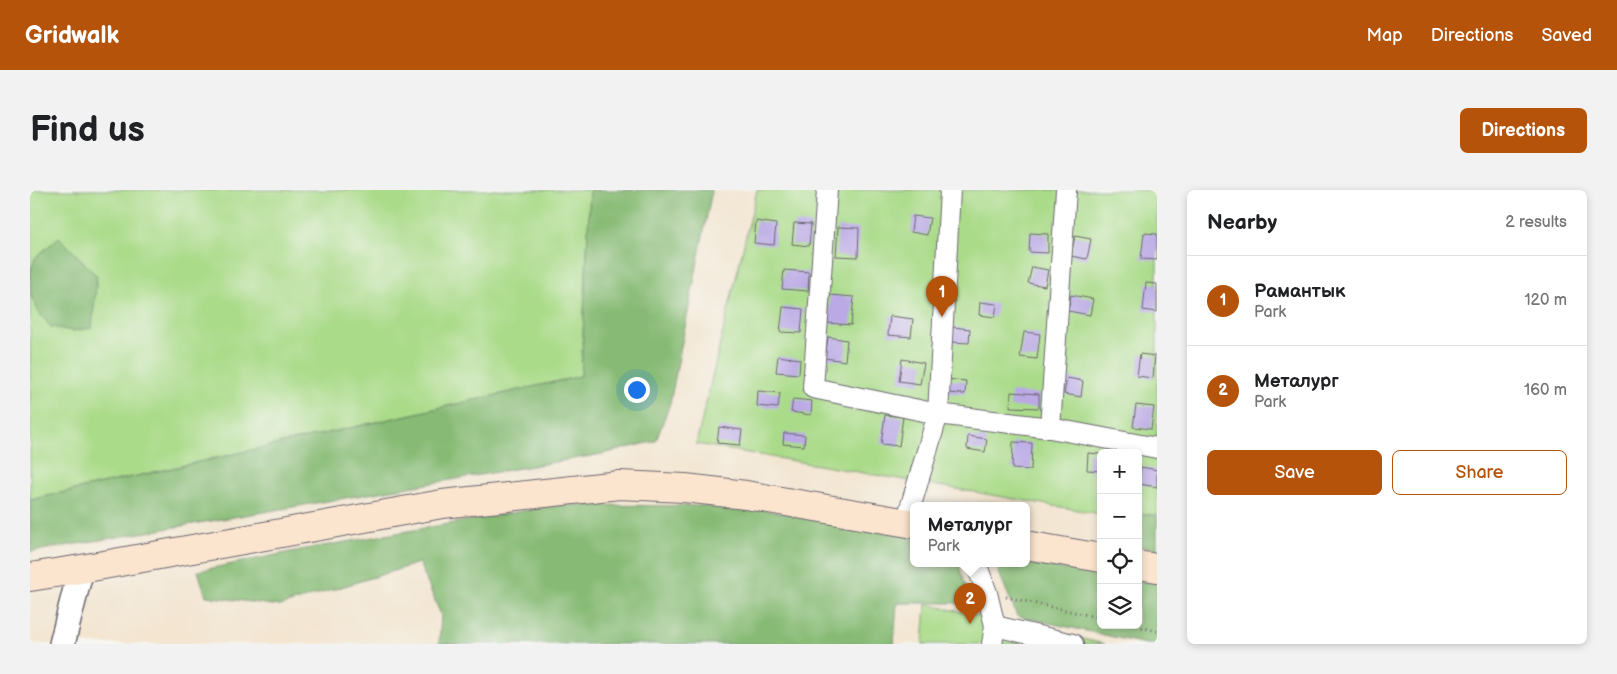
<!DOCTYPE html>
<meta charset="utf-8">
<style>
body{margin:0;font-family:"Balsamiq Sans",sans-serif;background:#f2f2f2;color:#202124}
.controls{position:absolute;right:15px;bottom:15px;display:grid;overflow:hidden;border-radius:8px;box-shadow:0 2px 8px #0003}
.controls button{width:45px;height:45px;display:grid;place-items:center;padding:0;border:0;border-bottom:1px solid #e0e0e0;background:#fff;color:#202124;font:25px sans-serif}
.you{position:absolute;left:606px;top:199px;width:18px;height:18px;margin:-12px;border:4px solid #fff;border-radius:50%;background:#1a73e8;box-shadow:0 0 0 8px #1a73e833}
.badge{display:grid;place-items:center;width:32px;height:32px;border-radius:50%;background:#b45309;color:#fff;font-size:16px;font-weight:700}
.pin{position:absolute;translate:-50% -41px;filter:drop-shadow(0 1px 2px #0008)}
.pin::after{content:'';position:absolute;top:26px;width:18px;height:15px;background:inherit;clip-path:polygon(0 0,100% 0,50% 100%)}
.popup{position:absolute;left:880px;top:312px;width:120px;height:65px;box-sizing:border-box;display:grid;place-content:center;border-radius:8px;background:#fff;filter:drop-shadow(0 1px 4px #0005);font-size:16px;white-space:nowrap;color:#757577}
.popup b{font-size:19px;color:#202124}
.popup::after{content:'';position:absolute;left:50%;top:100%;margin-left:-10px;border:10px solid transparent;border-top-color:#fff}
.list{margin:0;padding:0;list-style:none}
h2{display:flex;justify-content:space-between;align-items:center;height:65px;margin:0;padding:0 20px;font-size:21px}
h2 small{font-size:16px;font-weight:400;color:#757577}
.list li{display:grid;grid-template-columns:32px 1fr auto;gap:15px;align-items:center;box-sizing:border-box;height:90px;padding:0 20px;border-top:1px solid #e0e0e0}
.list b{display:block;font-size:19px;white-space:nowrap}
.list p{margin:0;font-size:16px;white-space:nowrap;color:#757577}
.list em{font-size:16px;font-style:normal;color:#757577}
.actions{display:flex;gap:10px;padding:15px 20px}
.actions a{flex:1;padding:11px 0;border:1px solid #b45309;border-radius:8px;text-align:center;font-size:18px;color:#b45309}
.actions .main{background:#b45309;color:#fff}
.icon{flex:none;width:28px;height:28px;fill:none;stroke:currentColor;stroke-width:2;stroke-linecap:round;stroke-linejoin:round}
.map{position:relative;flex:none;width:1127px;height:454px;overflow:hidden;border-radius:8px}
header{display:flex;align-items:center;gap:30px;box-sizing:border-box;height:70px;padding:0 25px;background:#b45309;color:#fff}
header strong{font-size:24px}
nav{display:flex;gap:28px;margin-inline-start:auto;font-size:18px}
.intro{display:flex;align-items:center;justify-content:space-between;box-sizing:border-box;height:120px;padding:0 30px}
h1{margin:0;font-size:35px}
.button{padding:12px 22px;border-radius:8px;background:#b45309;color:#fff;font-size:18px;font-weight:700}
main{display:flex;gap:30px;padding:0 30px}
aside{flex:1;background:#fff;border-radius:8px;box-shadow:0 2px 8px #0003}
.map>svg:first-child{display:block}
</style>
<header>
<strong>Gridwalk</strong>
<nav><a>Map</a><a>Directions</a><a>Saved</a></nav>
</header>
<div class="intro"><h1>Find us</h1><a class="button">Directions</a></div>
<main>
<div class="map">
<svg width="1127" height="454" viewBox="0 0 1127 454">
<rect width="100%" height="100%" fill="#f6f6f2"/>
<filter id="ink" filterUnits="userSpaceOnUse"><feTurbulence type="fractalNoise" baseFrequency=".02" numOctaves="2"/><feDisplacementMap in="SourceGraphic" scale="10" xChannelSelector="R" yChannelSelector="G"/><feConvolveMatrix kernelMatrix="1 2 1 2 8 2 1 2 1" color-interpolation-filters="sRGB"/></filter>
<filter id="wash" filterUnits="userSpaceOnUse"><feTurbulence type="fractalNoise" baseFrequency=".0096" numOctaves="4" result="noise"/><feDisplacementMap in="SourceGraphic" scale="20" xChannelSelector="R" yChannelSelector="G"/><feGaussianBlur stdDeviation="1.12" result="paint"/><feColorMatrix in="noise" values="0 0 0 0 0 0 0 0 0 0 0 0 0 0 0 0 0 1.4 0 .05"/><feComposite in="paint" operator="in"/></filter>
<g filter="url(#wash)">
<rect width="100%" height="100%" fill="#f3e5d0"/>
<g fill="#aadb89" stroke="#667e62">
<polygon points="0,0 560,0 551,186 0,310"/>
<polygon points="727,0 1127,0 1127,333 1108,330 1108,263 1071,263 1071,324 666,254"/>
<polygon points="896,414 1075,454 893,454"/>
</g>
<g fill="#87bb75" stroke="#546e58">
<polygon points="560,0 682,0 640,213 626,251 572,264 0,362 0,310 551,186"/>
<polygon points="29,47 67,86 62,138 43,141 21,137 7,120 0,102 0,84 5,68"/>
<polygon points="526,315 712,316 884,347 884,373 928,373 941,413 867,413 864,454 409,454 411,425 389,373 250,416 176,406 168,381 270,360"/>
<polygon points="1108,324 1127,325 1127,359 1108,356"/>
<polygon points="965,373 992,373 1071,384 1071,435 1108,435 1108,390 1127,393 1127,454 1116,454 987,426"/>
</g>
<g id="blocks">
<g fill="#baa9e5">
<polygon points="883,26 900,28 897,45 881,42"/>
<polygon points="726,31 746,34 744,55 724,53"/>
<polygon points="764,33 781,34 779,56 762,54"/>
<polygon points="808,37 829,38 828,67 806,66"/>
<polygon points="1000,43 1018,44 1018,63 999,62"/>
<polygon points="1114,43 1127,44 1127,70 1111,69"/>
<polygon points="1045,46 1061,49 1057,69 1041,66"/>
<polygon points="1002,77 1018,80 1015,96 998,93"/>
<polygon points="754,80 779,82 778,101 752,99"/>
<polygon points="1116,93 1127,94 1127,122 1113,120"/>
<polygon points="800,105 824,107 821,135 798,133"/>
<polygon points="1041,105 1063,109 1060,125 1038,121"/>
<polygon points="950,112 967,114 965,127 949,125"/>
<polygon points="753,117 773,119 771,143 750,142"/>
<polygon points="860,126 883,129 881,147 858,145"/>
<polygon points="923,137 940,139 939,153 921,152"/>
<polygon points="994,142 1010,144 1007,169 990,167"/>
<polygon points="798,147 817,150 815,171 795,168"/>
<polygon points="1110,164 1125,166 1123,188 1107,186"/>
<polygon points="748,166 770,169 769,184 746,182"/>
<polygon points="872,169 894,173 890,194 869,191"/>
<polygon points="1037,188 1053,191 1051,207 1034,204"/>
<polygon points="916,189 936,191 935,204 915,203"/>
<polygon points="728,201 750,203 748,218 727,216"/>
<polygon points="981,202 1009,204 1009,218 980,217"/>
<polygon points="763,209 782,211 781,225 761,222"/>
<polygon points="1106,215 1124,217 1121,239 1103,237"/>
<polygon points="855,225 873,227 869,256 851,254"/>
<polygon points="689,237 712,240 710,255 687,253"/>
<polygon points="754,243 775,245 774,256 753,254"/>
<polygon points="938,246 957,249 955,262 937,259"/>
<polygon points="983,252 1002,253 1001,280 982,279"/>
<polygon points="1058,263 1071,264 1071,281 1057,280"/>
<polygon points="1111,277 1127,280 1127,297 1109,294"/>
</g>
</g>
</g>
<g filter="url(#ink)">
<use href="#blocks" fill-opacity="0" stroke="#6b666f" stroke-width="1"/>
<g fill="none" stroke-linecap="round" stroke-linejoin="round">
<g stroke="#6b666f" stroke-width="22">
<g id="minor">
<polyline points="797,0 783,198 908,224 1020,238 1127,258"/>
<polyline points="1020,238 1036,0"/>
<polyline points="876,332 908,224 920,0"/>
<polyline points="946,373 957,403 965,436 962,454"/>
<polyline points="965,436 1043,454"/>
</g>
</g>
<g stroke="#6b666f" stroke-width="28">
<polyline id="tertiary" points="32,454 51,379"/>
</g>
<g stroke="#6b666f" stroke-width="30">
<g id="secondary">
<polyline points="996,355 1071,368"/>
<polyline points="1108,375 1127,378"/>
<polyline points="0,387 51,379 412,314 589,295 655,298 716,305 884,334"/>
</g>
</g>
<g stroke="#6b666f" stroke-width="3" stroke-dasharray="1 4" stroke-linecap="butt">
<polyline points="976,407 1071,428"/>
<polyline points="1102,435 1127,441"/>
</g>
<use href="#minor" stroke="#fff" stroke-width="20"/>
<use href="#tertiary" stroke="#fff" stroke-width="25"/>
<use href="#secondary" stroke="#fce5cf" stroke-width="28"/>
</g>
</g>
</svg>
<div class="controls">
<button>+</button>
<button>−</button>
<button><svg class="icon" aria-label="locate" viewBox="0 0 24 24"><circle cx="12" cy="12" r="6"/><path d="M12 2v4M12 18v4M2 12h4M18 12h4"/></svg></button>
<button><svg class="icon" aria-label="layers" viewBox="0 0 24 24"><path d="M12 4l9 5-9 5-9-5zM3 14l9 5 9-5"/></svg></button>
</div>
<div class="you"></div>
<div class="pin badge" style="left:912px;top:127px">1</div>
<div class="pin badge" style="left:940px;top:434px">2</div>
<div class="popup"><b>Металург</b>Park</div>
</div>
<aside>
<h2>Nearby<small>2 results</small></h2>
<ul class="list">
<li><span class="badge">1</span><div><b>Рамантык</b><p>Park</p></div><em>120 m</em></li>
<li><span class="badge">2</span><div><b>Металург</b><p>Park</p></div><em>160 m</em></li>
</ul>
<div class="actions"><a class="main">Save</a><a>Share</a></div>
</aside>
</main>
